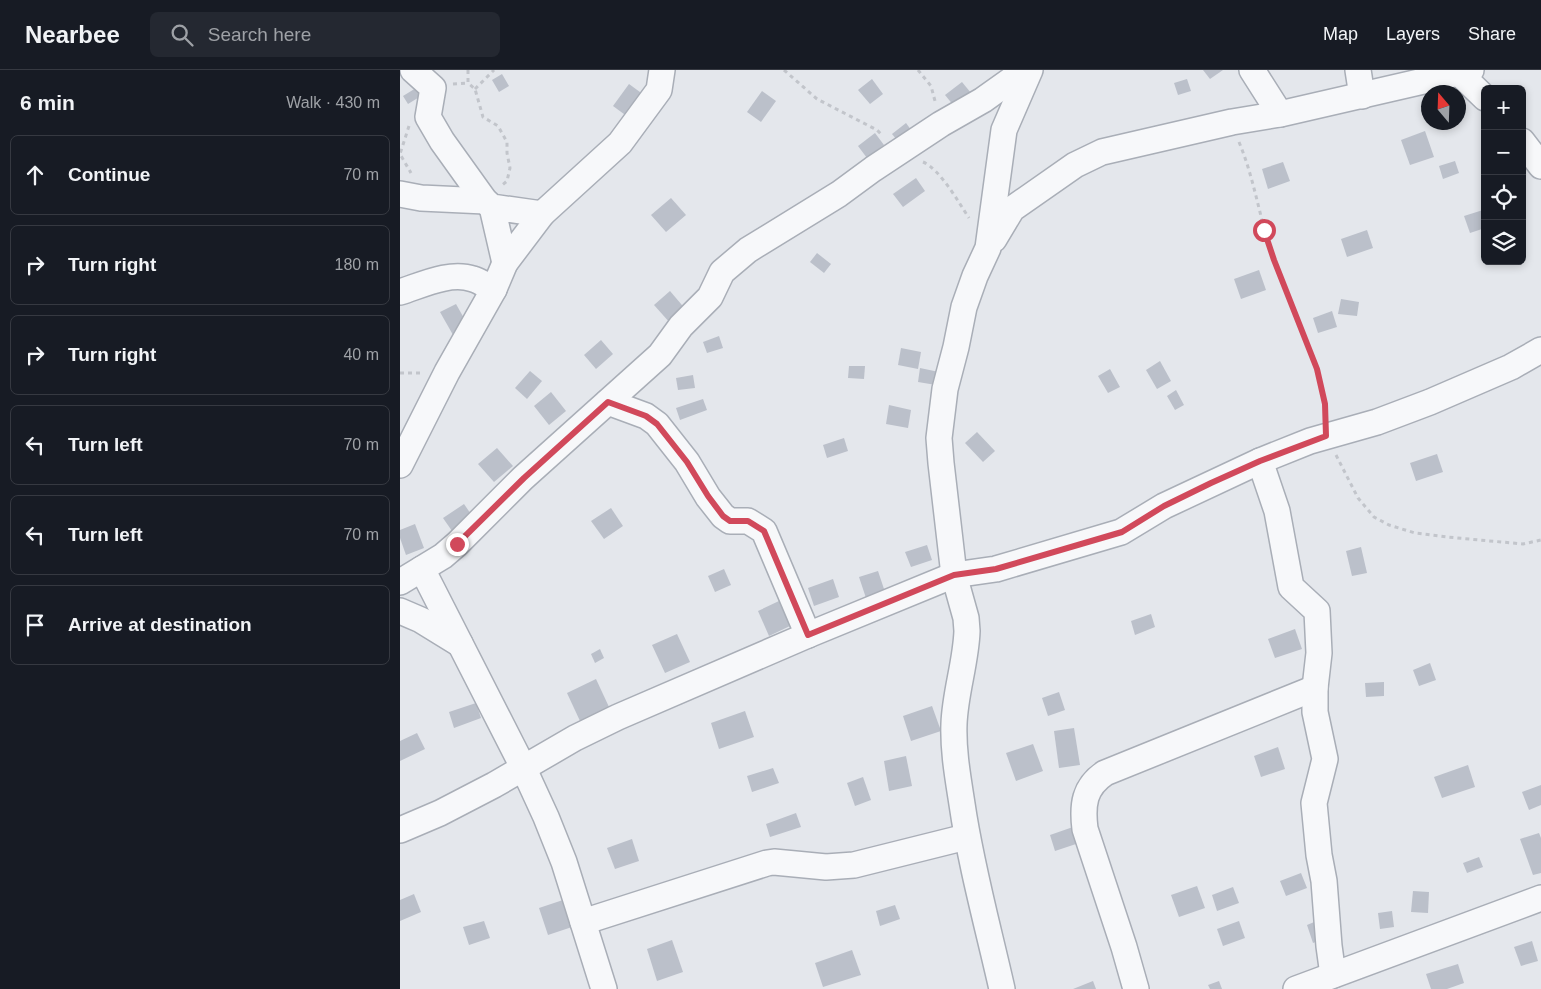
<!DOCTYPE html>
<meta charset="utf-8">
<style>
body{margin:0;font-family:Helvetica,sans-serif;background:#242831;color:#f1f3f6}
.controls{position:absolute;right:15px;top:15px;display:grid;overflow:hidden;border-radius:8px;box-shadow:0 2px 8px #0003}
.controls button{width:45px;height:45px;display:grid;place-items:center;padding:0;border:0;border-bottom:1px solid #363941;background:#171b24;color:#f1f3f6;font:25px sans-serif}
.compass{position:absolute;left:1021px;top:15px;width:45px;height:45px;border-radius:50%;background:#171b24;box-shadow:0 2px 8px #0003;rotate:341deg}
.stop{position:absolute;width:15px;height:15px;margin:-11px;border:4px solid #d1495b;border-radius:50%;background:#fff}
.stop.end{background:#d1495b;border-color:#fff;box-shadow:0 1px 5px #0008}
.list{margin:0;padding:0;list-style:none}
h2{display:flex;justify-content:space-between;align-items:center;height:65px;margin:0;padding:0 20px;font-size:21px}
h2 small{font-size:16px;font-weight:400;color:#9ea1a6}
.list li{display:grid;grid-template-columns:32px 1fr auto;gap:15px;align-items:center;box-sizing:border-box;height:80px;margin:0 10px 10px;padding:0 10px;border:1px solid #363941;border-radius:8px}
.list b{display:block;font-size:19px;white-space:nowrap}
.list em{font-size:16px;font-style:normal;color:#9ea1a6}
.icon{flex:none;width:28px;height:28px;fill:none;stroke:currentColor;stroke-width:2;stroke-linecap:round;stroke-linejoin:round}
.map{position:relative;flex:none;width:1141px;height:919px;overflow:hidden}
header{display:flex;align-items:center;gap:30px;box-sizing:border-box;height:70px;padding:0 25px;background:#171b24;border-bottom:1px solid #363941}
header strong{font-size:24px}
nav{display:flex;gap:28px;margin-inline-start:auto;font-size:18px}
.search{width:350px;height:45px;background:#242831;display:flex;align-items:center;gap:12px;box-sizing:border-box;padding:0 18px;border-radius:8px;color:#9ea1a6;font-size:19px}
main{display:flex}
aside{flex:1;background:#171b24}
.map>svg:first-child{display:block}
</style>
<header>
<strong>Nearbee</strong>
<div class="search"><svg class="icon" aria-label="search" viewBox="0 0 24 24"><circle cx="10" cy="10" r="6"/><path d="M15 15l6 6"/></svg>Search here</div>
<nav><a>Map</a><a>Layers</a><a>Share</a></nav>
</header>
<main>
<aside>
<h2>6 min<small>Walk · 430 m</small></h2>
<ul class="list">
<li><svg class="icon" aria-label="ahead" viewBox="0 0 24 24"><path d="M12 20V5M6 11l6-6 6 6"/></svg><div><b>Continue</b></div><em>70 m</em></li>
<li><svg class="icon" aria-label="right" viewBox="0 0 24 24"><path d="M7 20v-9h11M14 6l5 5-5 5"/></svg><div><b>Turn right</b></div><em>180 m</em></li>
<li><svg class="icon" aria-label="right" viewBox="0 0 24 24"><path d="M7 20v-9h11M14 6l5 5-5 5"/></svg><div><b>Turn right</b></div><em>40 m</em></li>
<li><svg class="icon" aria-label="left" viewBox="0 0 24 24"><path d="M17 20v-9H6M10 6l-5 5 5 5"/></svg><div><b>Turn left</b></div><em>70 m</em></li>
<li><svg class="icon" aria-label="left" viewBox="0 0 24 24"><path d="M17 20v-9H6M10 6l-5 5 5 5"/></svg><div><b>Turn left</b></div><em>70 m</em></li>
<li><svg class="icon" aria-label="arrive" viewBox="0 0 24 24"><path d="M6 21V4h12l-3 4 3 4H6"/></svg><div><b>Arrive at destination</b></div></li>
</ul>
</aside>
<div class="map">
<svg width="1141" height="919" viewBox="0 0 1141 919">
<rect width="100%" height="100%" fill="#e4e7ec"/>
<g fill="#bbc0ca">
<polygon points="803,0 823,0 810,9"/>
<polygon points="102,4 109,16 99,22 92,10"/>
<polygon points="472,9 483,24 470,34 458,20"/>
<polygon points="787,9 791,21 778,25 774,13"/>
<polygon points="562,12 571,23 554,36 545,25"/>
<polygon points="229,14 244,25 228,47 213,36"/>
<polygon points="16,18 21,26 8,34 3,26"/>
<polygon points="362,21 376,31 361,52 347,42"/>
<polygon points="506,53 514,64 501,75 492,64"/>
<polygon points="1025,61 1034,87 1010,95 1001,70"/>
<polygon points="475,63 484,75 467,88 458,76"/>
<polygon points="1055,91 1059,103 1043,109 1039,96"/>
<polygon points="883,92 890,111 868,119 862,99"/>
<polygon points="516,108 525,121 503,137 493,124"/>
<polygon points="271,128 286,145 266,162 251,145"/>
<polygon points="1083,140 1085,158 1070,163 1064,146"/>
<polygon points="967,160 973,178 947,187 941,169"/>
<polygon points="417,183 431,194 424,203 410,192"/>
<polygon points="859,200 866,220 841,229 834,209"/>
<polygon points="270,221 287,241 271,254 254,235"/>
<polygon points="941,229 959,232 957,246 938,244"/>
<polygon points="56,234 69,257 53,265 40,242"/>
<polygon points="932,241 937,257 918,263 913,248"/>
<polygon points="319,266 323,278 307,283 303,272"/>
<polygon points="201,270 213,284 196,299 184,285"/>
<polygon points="501,278 521,282 518,299 498,295"/>
<polygon points="760,291 771,311 757,319 746,300"/>
<polygon points="449,296 465,296 464,309 448,308"/>
<polygon points="520,298 539,302 536,315 518,312"/>
<polygon points="710,299 720,317 708,323 698,306"/>
<polygon points="130,301 142,311 127,329 115,318"/>
<polygon points="293,305 295,318 278,320 276,308"/>
<polygon points="776,320 784,335 775,340 767,326"/>
<polygon points="151,322 166,341 149,355 134,336"/>
<polygon points="303,329 307,340 280,350 276,338"/>
<polygon points="489,335 511,340 508,358 486,354"/>
<polygon points="577,362 595,381 583,392 565,373"/>
<polygon points="444,368 448,381 427,388 423,375"/>
<polygon points="97,378 113,396 94,412 78,394"/>
<polygon points="1037,384 1043,402 1016,411 1010,393"/>
<polygon points="64,434 73,447 52,461 43,448"/>
<polygon points="211,438 223,456 204,469 191,451"/>
<polygon points="15,454 24,478 6,485 0,468 0,460"/>
<polygon points="527,475 532,490 511,497 505,482"/>
<polygon points="961,477 967,503 952,506 946,481"/>
<polygon points="324,499 331,515 315,522 308,506"/>
<polygon points="478,501 485,522 466,528 459,507"/>
<polygon points="433,509 439,527 414,536 408,518"/>
<polygon points="379,531 390,556 369,566 358,541"/>
<polygon points="751,544 755,557 735,565 731,551"/>
<polygon points="895,559 902,579 875,588 868,569"/>
<polygon points="277,564 290,592 265,603 252,575"/>
<polygon points="200,579 204,588 195,593 191,584"/>
<polygon points="1030,593 1036,610 1019,616 1013,600"/>
<polygon points="196,609 209,637 180,651 167,623"/>
<polygon points="984,612 984,626 966,627 965,613"/>
<polygon points="659,622 665,640 648,646 642,628"/>
<polygon points="76,633 81,648 54,658 49,642"/>
<polygon points="532,636 541,661 511,671 503,646"/>
<polygon points="345,641 354,667 319,679 311,653"/>
<polygon points="674,658 680,695 659,698 654,661"/>
<polygon points="17,663 25,679 0,691 0,671"/>
<polygon points="633,674 643,701 616,711 606,683"/>
<polygon points="878,677 885,699 861,707 854,686"/>
<polygon points="506,686 512,716 489,721 484,691"/>
<polygon points="1068,695 1075,717 1042,728 1034,707"/>
<polygon points="373,698 379,713 352,722 347,706"/>
<polygon points="463,707 471,730 455,736 447,713"/>
<polygon points="1141,715 1141,735 1129,740 1122,722"/>
<polygon points="396,743 401,757 370,767 366,754"/>
<polygon points="673,757 679,773 655,781 650,765"/>
<polygon points="1139,763 1141,768 1141,803 1133,805 1120,769"/>
<polygon points="232,769 239,791 215,799 207,778"/>
<polygon points="1079,787 1083,797 1067,803 1063,793"/>
<polygon points="901,803 907,818 886,826 880,811"/>
<polygon points="797,816 805,838 779,847 771,825"/>
<polygon points="833,817 839,833 817,841 812,825"/>
<polygon points="1013,821 1029,822 1028,843 1011,842"/>
<polygon points="14,824 21,842 0,851 0,830"/>
<polygon points="163,830 172,857 148,865 139,838"/>
<polygon points="495,835 500,849 480,856 476,841"/>
<polygon points="992,841 994,857 980,859 978,843"/>
<polygon points="919,850 926,868 913,873 907,855"/>
<polygon points="84,851 90,868 69,875 63,857"/>
<polygon points="839,851 845,868 823,876 817,859"/>
<polygon points="272,870 283,902 257,911 247,879"/>
<polygon points="1132,871 1138,891 1121,896 1114,877"/>
<polygon points="452,880 461,905 423,917 415,893"/>
<polygon points="1058,894 1064,913 1047,919 1031,919 1026,904"/>
<polygon points="693,911 696,919 673,919"/>
<polygon points="819,911 822,919 810,919 808,915"/>
</g>
<g fill="none" stroke-linecap="round" stroke-linejoin="round">
<g stroke="#a9aeb7" stroke-width="28">
<g id="minor">
<polyline points="13,0 33,18 28,47 42,71 85,131 92,137 142,144"/>
<polyline points="852,0 880,44"/>
<polyline points="958,0 962,26"/>
<polyline points="1059,3 1085,28"/>
<polyline points="1122,71 1141,96"/>
<polyline points="0,124 21,128 85,131"/>
<polyline points="92,137 105,193"/>
<polyline points="594,169 612,139 675,95 702,82 832,52 880,44 1071,0"/>
<path d="M0 222C22 215 50 201 73 209 80 211 87 216 94 219"/>
<polyline points="208,332 246,346 257,354 287,392 308,427 323,446 330,451 348,451 364,461 408,565"/>
<polyline points="860,391 877,441 891,517 917,541 919,583 915,618 915,642 925,689 914,733 919,785 924,811 929,876 933,905"/>
<polyline points="0,395 47,302 94,219 105,193 142,144 220,73 259,20 262,0"/>
<polyline points="22,499 123,697 146,747 164,792 204,919"/>
<polyline points="0,512 43,486 57,474 123,408 260,285 281,256 310,227 322,202 348,180 439,124 473,99 541,54 583,30 625,0"/>
<polyline points="0,541 21,550 60,574"/>
<polyline points="0,760 40,743 94,715 175,668 218,647 408,565 554,505 596,499 721,462 764,436 860,391 910,371 977,352 1030,332 1111,297 1141,280"/>
<polyline points="183,852 367,793 374,792 395,794 426,797 454,795 566,767"/>
<path d="M602 919C588 857 571 796 562 734 558 708 553 681 554 654 555 623 566 592 567 561L566 548 554 505 541 393 539 368 545 319 556 277 564 237 575 206 588 178 604 60 630 0"/>
<path d="M736 919 724 877 685 759C682 735 684 717 705 703L915 618"/>
<polyline points="896,919 1141,828"/>
</g>
</g>
<g stroke="#c2c5cb" stroke-width="3" stroke-dasharray="4 4" stroke-linecap="butt">
<polyline points="68,0 68,13 75,19 83,47 98,56 107,72 107,83 110,98 107,111 101,116"/>
<polyline points="384,0 417,29 477,60 483,66"/>
<polyline points="518,0 531,16 535,31"/>
<polyline points="53,14 68,13"/>
<polyline points="75,19 94,0"/>
<polyline points="9,56 0,84 11,103"/>
<path d="M839 72C854 108 859 145 871 182 881 210 893 239 905 267 914 292 925 317 925 344"/>
<path d="M523 92C540 99 559 133 569 148"/>
<polyline points="0,303 21,303"/>
<polyline points="936,385 958,428 974,447 989,455 1015,463 1047,467 1123,474 1141,470"/>
</g>
<use href="#minor" stroke="#f7f8fa" stroke-width="25"/>
</g>
<g fill="none" stroke-linecap="round" stroke-linejoin="round">
<polyline stroke="#d1495b" stroke-width="6" points="57,474 124,408 208,332 246,346 257,354 287,392 308,426 323,446 330,451 348,451 364,461 408,565 554,505 596,499 722,462 764,436 811,413 860,391 926,366 925,334 917,299 874,190 864,160"/>
</g>
</svg>
<div class="controls">
<button>+</button>
<button>−</button>
<button><svg class="icon" aria-label="locate" viewBox="0 0 24 24"><circle cx="12" cy="12" r="6"/><path d="M12 2v4M12 18v4M2 12h4M18 12h4"/></svg></button>
<button><svg class="icon" aria-label="layers" viewBox="0 0 24 24"><path d="M12 4l9 5-9 5-9-5zM3 14l9 5 9-5"/></svg></button>
</div>
<svg class="compass" viewBox="-18 -18 36 36"><path d="M0-13l5 13h-10z" fill="#e53935"/><path d="M0 13l5-13h-10z" fill="#9ea1a6"/></svg>
<div class="stop" style="left:864px;top:160px"></div>
<div class="stop end" style="left:57px;top:474px"></div>
</div>
</main>
